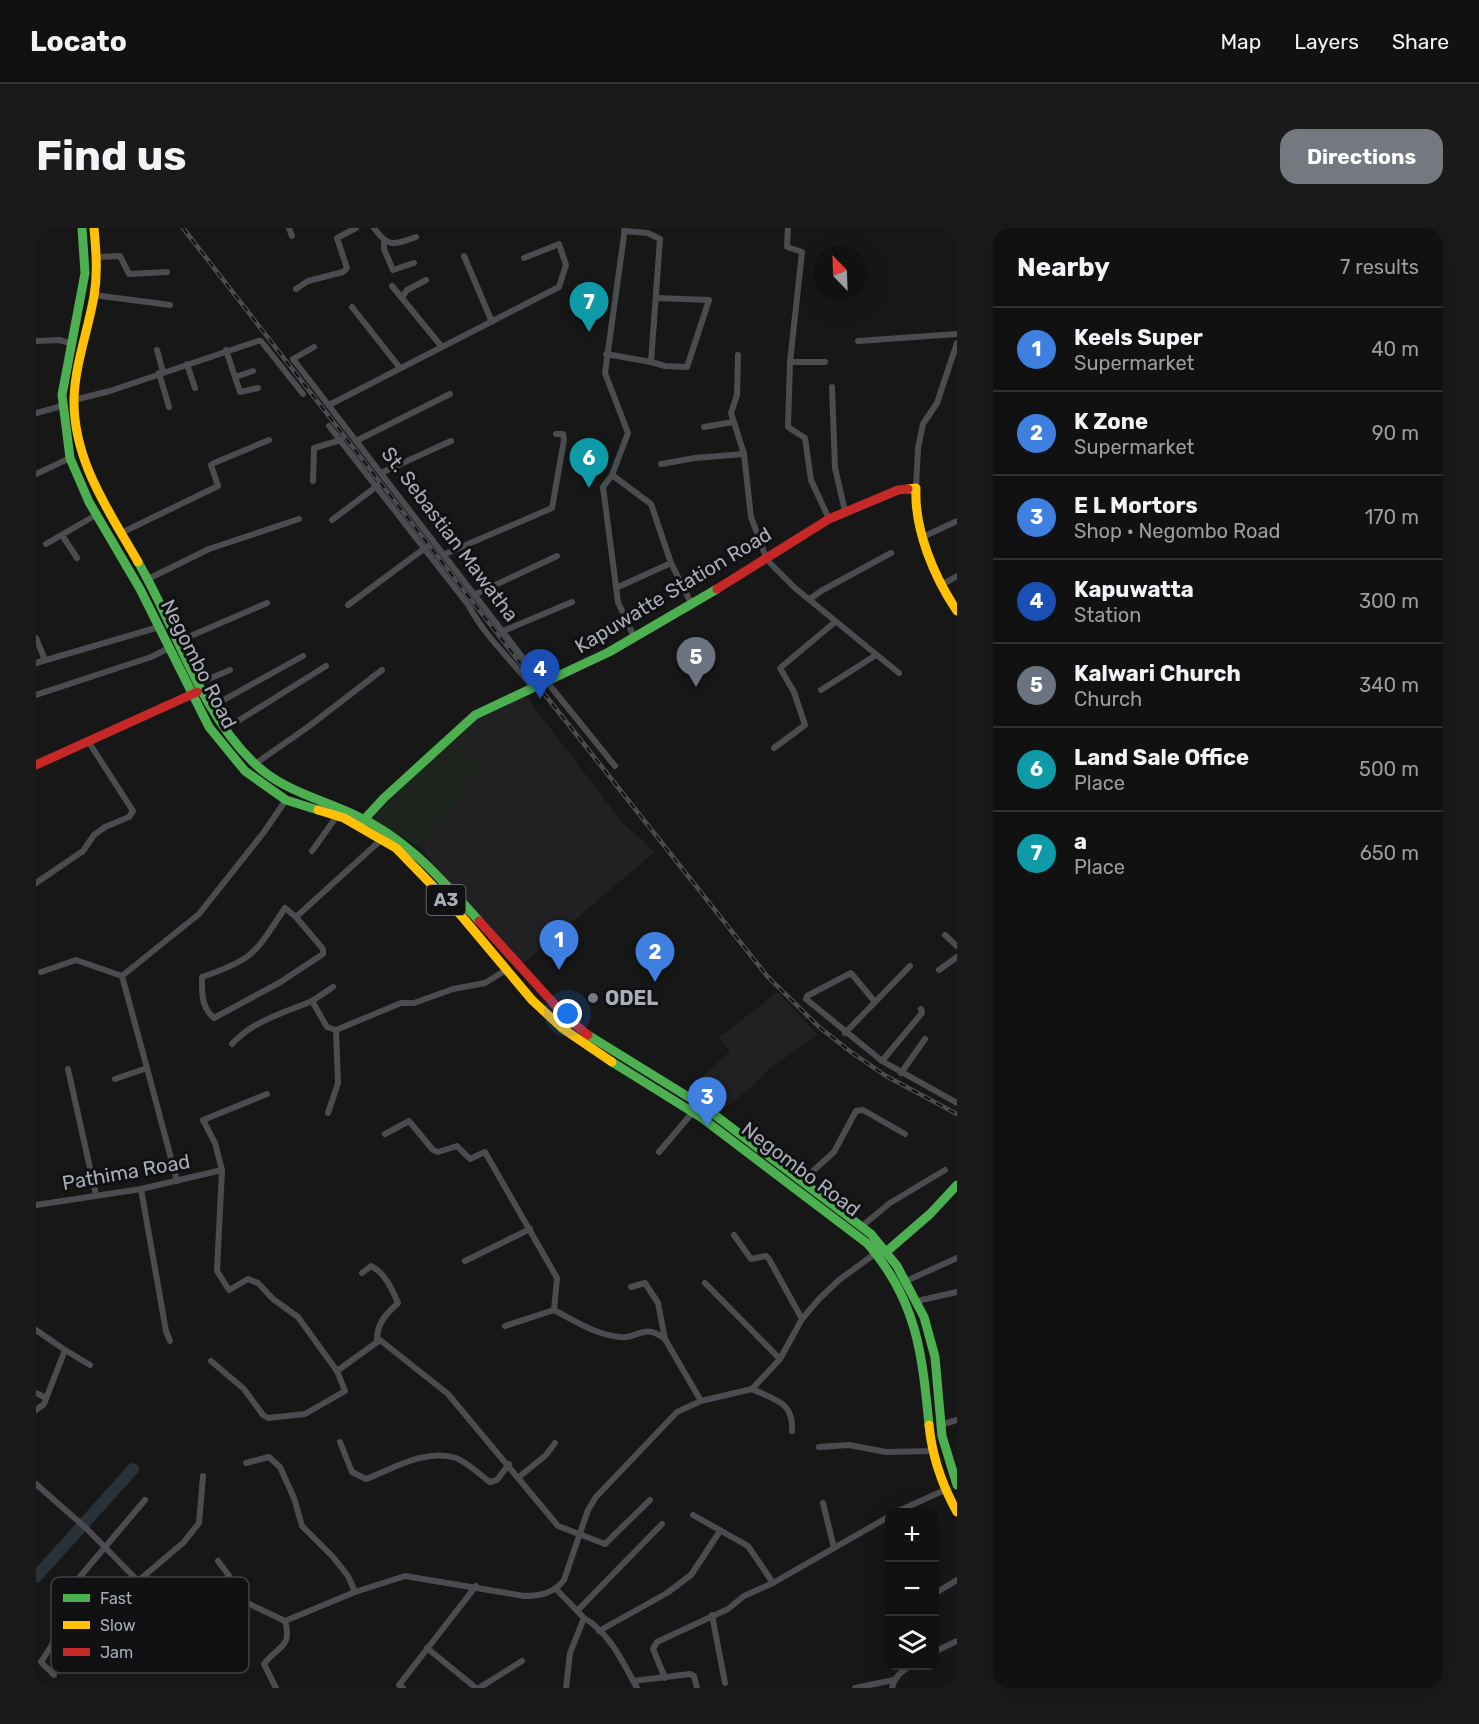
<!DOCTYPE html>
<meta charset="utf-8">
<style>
body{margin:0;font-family:Rubik,sans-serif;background:#1a1a1a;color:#f1f3f6}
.controls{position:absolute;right:18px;bottom:18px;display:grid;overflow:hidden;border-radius:12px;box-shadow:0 6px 24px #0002}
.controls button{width:54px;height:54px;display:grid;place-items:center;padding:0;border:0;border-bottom:2px solid #303131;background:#111;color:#f1f3f6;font:30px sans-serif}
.compass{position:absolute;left:777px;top:18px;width:54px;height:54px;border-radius:50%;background:#111;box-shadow:0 6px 24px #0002;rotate:337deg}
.you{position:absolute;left:532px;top:786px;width:21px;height:21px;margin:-15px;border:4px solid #fff;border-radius:50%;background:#1a73e8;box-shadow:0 0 0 9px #1a73e833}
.badge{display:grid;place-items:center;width:39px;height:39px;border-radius:50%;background:#757880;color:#fff;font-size:20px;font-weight:700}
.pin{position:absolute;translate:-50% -50px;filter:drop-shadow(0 2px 3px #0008)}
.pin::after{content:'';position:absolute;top:32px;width:21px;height:18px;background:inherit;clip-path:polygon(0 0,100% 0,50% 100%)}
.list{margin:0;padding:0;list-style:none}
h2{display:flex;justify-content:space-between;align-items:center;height:78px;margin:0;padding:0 24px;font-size:26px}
h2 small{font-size:20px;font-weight:400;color:#9c9d9f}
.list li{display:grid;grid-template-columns:39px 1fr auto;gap:18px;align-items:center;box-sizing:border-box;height:84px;padding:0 24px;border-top:2px solid #303131}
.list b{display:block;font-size:22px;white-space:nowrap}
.list p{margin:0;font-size:20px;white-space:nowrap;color:#9c9d9f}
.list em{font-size:20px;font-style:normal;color:#9c9d9f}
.icon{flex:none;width:33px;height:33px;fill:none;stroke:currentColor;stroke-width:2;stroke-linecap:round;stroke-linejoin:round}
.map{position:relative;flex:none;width:921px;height:1460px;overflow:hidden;border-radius:18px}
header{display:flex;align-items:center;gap:36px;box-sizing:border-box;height:84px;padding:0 30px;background:#111;border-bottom:2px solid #303131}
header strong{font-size:28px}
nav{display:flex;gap:33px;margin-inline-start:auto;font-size:21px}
.intro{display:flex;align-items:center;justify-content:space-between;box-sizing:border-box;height:144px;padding:0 36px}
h1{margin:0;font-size:42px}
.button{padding:15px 27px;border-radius:18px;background:#757880;color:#fff;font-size:21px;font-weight:700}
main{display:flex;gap:36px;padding:0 36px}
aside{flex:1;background:#111;border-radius:18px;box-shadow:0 6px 24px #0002}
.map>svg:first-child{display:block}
</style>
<header>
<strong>Locato</strong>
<nav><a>Map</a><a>Layers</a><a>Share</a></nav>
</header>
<div class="intro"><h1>Find us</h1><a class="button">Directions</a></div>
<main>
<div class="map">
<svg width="921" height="1460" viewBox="0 0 921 1460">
<rect width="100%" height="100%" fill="#171717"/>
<g fill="#212123">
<polygon points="489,467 585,593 619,624 485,737 383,619 444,540 421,510 443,489"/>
<polygon points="742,764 782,807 733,841 716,859 683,884 653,862 694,823 683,809"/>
</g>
<polygon fill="#1d241e" points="421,510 444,540 383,619 336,591 387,538"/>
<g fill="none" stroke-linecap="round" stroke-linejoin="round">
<polyline stroke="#2a3239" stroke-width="12" points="0,1349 97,1241"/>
<g stroke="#4b4c50" stroke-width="6">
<polyline points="253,0 256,8"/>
<path d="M338 0C352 20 358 17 380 9"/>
<polyline points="589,0 569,145 592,205 576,247 567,259 582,374 598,409"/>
<polyline points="752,0 751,19 766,24 754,134 752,199 769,210 775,252 793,291"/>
<polyline points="348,14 348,21 357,42 378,35"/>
<polyline points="428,28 456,94"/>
<polyline points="61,29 84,28 93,46 131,44"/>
<polyline points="356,58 406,119"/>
<polyline points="260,61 272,53 307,44 311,40 301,10 320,0"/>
<polyline points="58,67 134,77"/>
<polyline points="367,68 371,62 390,52"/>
<polyline points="316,79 364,140"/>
<polyline points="0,113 23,112 34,115"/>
<polyline points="822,113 921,106"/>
<polyline points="278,119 257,131 507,456"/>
<polyline points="121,122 127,144"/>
<polyline points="190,122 204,164 222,160"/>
<polyline points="570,126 615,134 624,11 612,5 588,3"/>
<polyline points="702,127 701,167 695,185 708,226 715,289 731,332 759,360 863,445"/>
<polyline points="615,134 629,138 651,139 673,72 620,70"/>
<polyline points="754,134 789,134"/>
<polyline points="151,136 159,160"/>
<polyline points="123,145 133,179"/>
<polyline points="199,149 217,143"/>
<polyline points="796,159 799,240 809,283"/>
<polyline points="38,172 74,163 222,113 225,113 267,166"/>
<polyline points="293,177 523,59 530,37 523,16 488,30"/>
<polyline points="0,185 26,178"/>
<path d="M293 198 433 378C449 409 476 432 497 460"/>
<polyline points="668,199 697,194"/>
<polyline points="322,212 414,166"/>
<polyline points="625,236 659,230 708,226"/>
<polyline points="347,244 415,213"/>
<polyline points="0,246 34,230"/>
<polyline points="576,247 615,276 635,335 655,375"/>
<polyline points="277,253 278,220 305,212"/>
<polyline points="880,260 882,220 887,196 901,175 921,115"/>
<polyline points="296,292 341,258"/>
<polyline points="85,305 182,258 175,237 178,235 233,212"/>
<polyline points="26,307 41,330"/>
<polyline points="889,308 921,293"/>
<polyline points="10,316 60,287"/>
<polyline points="409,326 516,280 528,212 527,206 520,206"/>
<polyline points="112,351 173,321 263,291"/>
<polyline points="907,356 921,348"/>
<polyline points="580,360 635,335"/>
<polyline points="440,366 521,328"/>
<polyline points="774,371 785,363 855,325"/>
<polyline points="312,377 389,320"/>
<polyline points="467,403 536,374"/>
<polyline points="0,410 9,432"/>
<polyline points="143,413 231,375"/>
<polyline points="0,435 123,399"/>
<polyline points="511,454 579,538"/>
<polyline points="163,455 194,442"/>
<polyline points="785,462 840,427"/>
<polyline points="0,467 115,429 133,420"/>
<polyline points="175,479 267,428"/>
<polyline points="189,501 290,438"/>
<polyline points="738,520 769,497 758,464 744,440 799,394"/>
<polyline points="219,536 272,499 346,442"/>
<polyline points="276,623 301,588"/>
<polyline points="0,655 47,623 58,607 69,599 93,589 97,583 52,513"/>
<path d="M260 689 249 680C219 725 219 731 166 749 166 765 165 779 178 790L243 755 287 726V721L260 689 346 611"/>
<polyline points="909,707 921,718"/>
<polyline points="903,742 921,729"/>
<polyline points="5,744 40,732 86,748"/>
<polyline points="276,773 297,759"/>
<polyline points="839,774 815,745 771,768 770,771 846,833 921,875"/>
<polyline points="809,805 874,738"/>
<path d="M196 816C216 793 248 785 276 773L291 799 300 802 365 775H378L417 761 449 755 470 742"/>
<polyline points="846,833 886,785 885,781"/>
<polyline points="111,840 141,953"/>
<polyline points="32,841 60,967"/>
<polyline points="865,845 889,811"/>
<polyline points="79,851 111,840 86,748 163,686 228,604 250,572"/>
<polyline points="231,866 167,892 179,915 186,942 181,1043 193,1062 212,1051 222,1055 237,1071 262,1089 301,1143 344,1112 412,1166 522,1298 569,1316 614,1272"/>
<polyline points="292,885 302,855 300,802"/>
<path d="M349 906 373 893 397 922 402 924 421 918 434 931 449 924 521 1050 518 1082C539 1093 560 1107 584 1109 602 1111 608 1094 629 1111L665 1173"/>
<polyline points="623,924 657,884"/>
<polyline points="766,953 798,924 820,883 827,882 869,906"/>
<polyline points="105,961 130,1103 134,1113"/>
<polyline points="0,977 105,961 186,942"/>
<polyline points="826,998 854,975 909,942"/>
<polyline points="698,1007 715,1031 730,1028 733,1031 766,1091"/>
<polyline points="429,1033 494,1001"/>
<path d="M326 1045 335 1038C349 1045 356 1061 362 1075 350 1086 341 1095 341 1112"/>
<polyline points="870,1053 921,1030"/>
<polyline points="669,1055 744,1131"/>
<polyline points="595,1059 609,1055 622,1075 629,1111"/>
<polyline points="881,1073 921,1064"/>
<polyline points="469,1098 518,1082"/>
<polyline points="0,1102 29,1122 8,1176 0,1182"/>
<polyline points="29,1122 54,1137"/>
<polyline points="175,1133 208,1161 227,1187 232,1190 269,1186 309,1163 301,1143"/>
<path d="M716 1161C739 1172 758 1174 756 1203"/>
<polyline points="0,1165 10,1170"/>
<polyline points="904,1197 921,1192"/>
<path d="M304 1214 316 1244 330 1251C356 1241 390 1220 420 1230 431 1234 444 1247 454 1254L461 1252 473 1236"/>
<polyline points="783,1219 813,1217 850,1224 897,1223"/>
<polyline points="210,1235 233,1229 244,1239 258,1270 266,1298 297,1329 312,1348 319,1364"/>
<polyline points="483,1249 510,1227 519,1215"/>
<path d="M0 1256 51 1301 102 1353 84 1386 92 1394 113 1403 168 1368 186 1363 249 1393 319 1364 369 1348 488 1368C505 1368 518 1365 528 1352L552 1282 560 1269 641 1184 665 1173 716 1161 744 1131 766 1091 783 1071 803 1052 840 1025"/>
<polyline points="787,1275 798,1320"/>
<polyline points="860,1284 909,1262"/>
<polyline points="657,1287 712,1318 737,1355"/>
<polyline points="182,1333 194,1349 186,1363"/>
<polyline points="102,1353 147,1315 163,1295 167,1248"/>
<polyline points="521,1362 548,1390 534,1425 530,1460"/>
<polyline points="898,1366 921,1352"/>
<polyline points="853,1377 854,1377"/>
<polyline points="542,1382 626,1296"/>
<polyline points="676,1387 689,1455"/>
<path d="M548 1390C573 1404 588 1436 601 1460"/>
<polyline points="563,1403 631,1365 655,1347 684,1303"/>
<polyline points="170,1420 195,1406 208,1375"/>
<polyline points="391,1420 440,1460"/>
<polyline points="898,1424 921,1413"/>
<polyline points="18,1447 5,1434 41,1378 31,1364 109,1272"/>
<polyline points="629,1450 617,1421 621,1414 692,1381 708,1368 737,1355 854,1288"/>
<polyline points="597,1453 654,1446 658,1448 661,1460"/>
<path d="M240 1460 228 1436C241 1418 257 1420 249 1393"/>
<polyline points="367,1460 363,1457 440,1358"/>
<polyline points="443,1460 486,1433"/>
<polyline points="819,1460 858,1452"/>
<path d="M856 1460C859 1448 865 1444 874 1438"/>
</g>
<g stroke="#4caf50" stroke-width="9">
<polyline points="46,0 49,45 26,167 34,230 53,274 104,361 173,499 209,543 250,572 282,582"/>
<path d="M102 334C141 400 162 481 218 535 247 563 285 571 319 587 371 610 406 652 443 693"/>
<polyline points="324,596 348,570 439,487 573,424 681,361"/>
<polyline points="552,807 667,878 835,1006 861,1038 888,1089 899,1129 906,1208 921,1257"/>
<path d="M576 834 666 890 832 1016C881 1073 886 1125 893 1197"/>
<polyline points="850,1024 894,986 921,957"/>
</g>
<g stroke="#ffc107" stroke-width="9">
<path d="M58 0C60 23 62 45 58 68 52 103 39 136 38 171 37 233 73 283 102 334"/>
<path d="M872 261 880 260C878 301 898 349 921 383"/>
<polyline points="282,582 308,590 360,620 423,685 496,772 526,800 576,834"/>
<path d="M893 1197C896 1228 906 1257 921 1284"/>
</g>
<g stroke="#c62828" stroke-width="9">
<polyline points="681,361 793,291 862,262 872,261"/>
<polyline points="0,537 161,464"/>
<polyline points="443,693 530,789 552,807"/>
</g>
<g stroke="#4b4c4f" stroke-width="4.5">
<polyline id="rail" points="147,0 502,458 731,748 783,799 815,824 850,848 921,886"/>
</g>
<use href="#rail" stroke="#111113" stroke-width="2" stroke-dasharray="7" stroke-linecap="butt"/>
</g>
<circle fill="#757880" stroke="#111113" stroke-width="2" cx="557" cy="770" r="6"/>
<g text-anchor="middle" stroke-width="6" stroke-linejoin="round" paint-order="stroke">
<rect fill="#111113" stroke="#7b7e86" stroke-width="1.5" x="390.5" y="657" width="39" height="30" rx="4.5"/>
<g font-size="18" font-weight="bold" fill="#a8adb8">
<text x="410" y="678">A3</text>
</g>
<g font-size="20" fill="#a8adb8" stroke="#111113">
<text transform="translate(414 306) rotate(53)" y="7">St. Sebastian Mawatha</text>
<text transform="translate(637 362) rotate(-31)" y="7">Kapuwatte Station Road</text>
<text transform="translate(163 436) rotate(63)" y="7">Negombo Road</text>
<text transform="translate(765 941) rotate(37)" y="7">Negombo Road</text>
<text transform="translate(90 944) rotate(-10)" y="7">Pathima Road</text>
</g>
<g font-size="20" font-weight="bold" fill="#a8adb8" stroke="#111113" text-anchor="start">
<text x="569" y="777">ODEL</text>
</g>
</g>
<rect x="15" y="1349" width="198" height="96" rx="9" fill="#111113" stroke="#3e4045" stroke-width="1.5"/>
<rect x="27" y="1366" width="27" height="8" fill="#4caf50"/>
<rect x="27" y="1393" width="27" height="8" fill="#ffc107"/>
<rect x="27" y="1420" width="27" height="8" fill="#c62828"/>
<g font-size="16" fill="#a8adb8">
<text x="64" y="1376">Fast</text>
<text x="64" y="1403">Slow</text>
<text x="64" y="1430">Jam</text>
</g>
</svg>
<div class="controls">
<button>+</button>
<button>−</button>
<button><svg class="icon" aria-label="layers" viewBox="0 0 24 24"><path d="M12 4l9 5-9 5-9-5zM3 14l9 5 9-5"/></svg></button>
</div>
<svg class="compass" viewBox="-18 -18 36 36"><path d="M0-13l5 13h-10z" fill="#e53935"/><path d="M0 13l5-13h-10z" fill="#9c9d9f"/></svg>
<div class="you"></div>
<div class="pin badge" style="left:523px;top:742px;background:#3f7fe0">1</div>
<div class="pin badge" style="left:619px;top:754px;background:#3f7fe0">2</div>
<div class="pin badge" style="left:671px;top:899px;background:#3f7fe0">3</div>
<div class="pin badge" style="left:504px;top:471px;background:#1a4fb4">4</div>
<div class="pin badge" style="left:660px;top:459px;background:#6b7280">5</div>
<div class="pin badge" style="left:553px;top:260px;background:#0f9aa8">6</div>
<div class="pin badge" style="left:553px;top:104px;background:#0f9aa8">7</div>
</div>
<aside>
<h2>Nearby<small>7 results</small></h2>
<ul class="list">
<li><span class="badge" style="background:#3f7fe0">1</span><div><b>Keels Super</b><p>Supermarket</p></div><em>40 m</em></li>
<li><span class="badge" style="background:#3f7fe0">2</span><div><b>K Zone</b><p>Supermarket</p></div><em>90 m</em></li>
<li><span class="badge" style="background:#3f7fe0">3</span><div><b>E L Mortors</b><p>Shop · Negombo Road</p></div><em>170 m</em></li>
<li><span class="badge" style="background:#1a4fb4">4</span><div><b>Kapuwatta</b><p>Station</p></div><em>300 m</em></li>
<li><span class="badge" style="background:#6b7280">5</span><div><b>Kalwari Church</b><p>Church</p></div><em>340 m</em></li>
<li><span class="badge" style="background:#0f9aa8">6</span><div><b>Land Sale Office</b><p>Place</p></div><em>500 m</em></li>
<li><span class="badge" style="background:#0f9aa8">7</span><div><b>a</b><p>Place</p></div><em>650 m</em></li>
</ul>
</aside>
</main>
